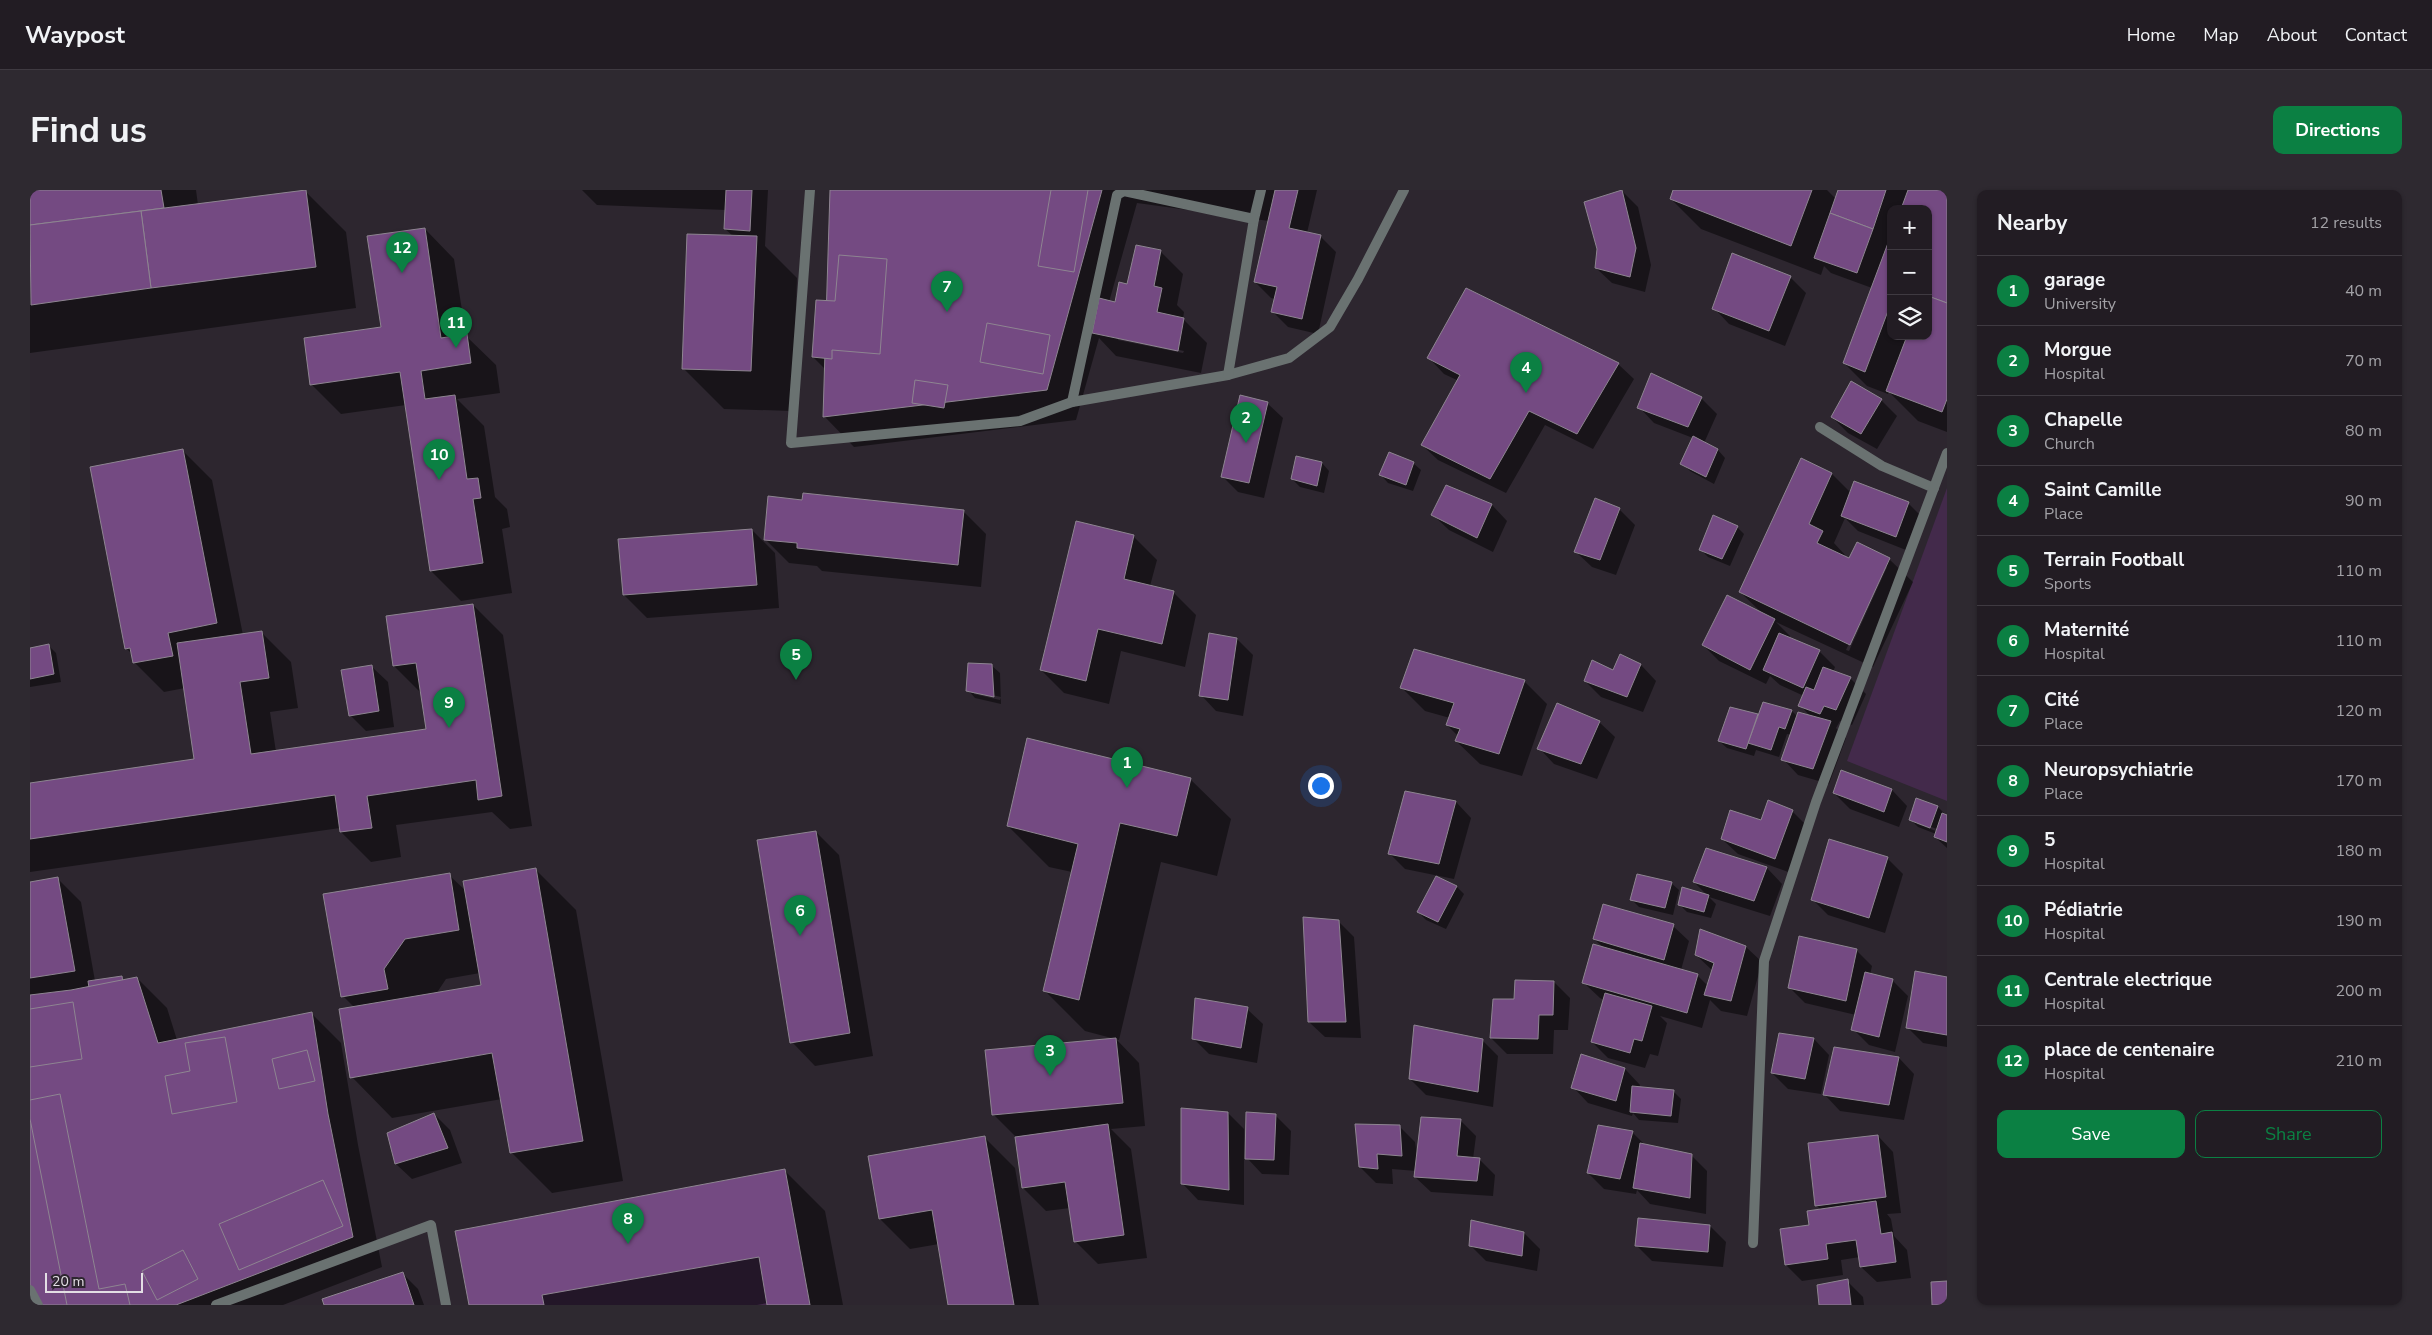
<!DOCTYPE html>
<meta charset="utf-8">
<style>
body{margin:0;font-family:"Nunito Sans",sans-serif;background:#2e2930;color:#f1f3f6}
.controls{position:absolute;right:15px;top:15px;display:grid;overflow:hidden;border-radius:10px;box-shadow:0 1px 4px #0004}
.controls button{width:45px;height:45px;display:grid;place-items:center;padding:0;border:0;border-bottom:1px solid #3f3a41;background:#221c23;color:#f1f3f6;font:25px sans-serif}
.scale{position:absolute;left:15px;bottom:12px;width:98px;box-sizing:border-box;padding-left:5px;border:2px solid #e3dee4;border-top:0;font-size:14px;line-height:18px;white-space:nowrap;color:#e3dee4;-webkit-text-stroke:4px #2d262f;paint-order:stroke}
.you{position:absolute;left:1290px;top:595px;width:18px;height:18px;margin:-12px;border:4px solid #fff;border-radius:50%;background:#1a73e8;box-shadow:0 0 0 8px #1a73e833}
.badge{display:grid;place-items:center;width:32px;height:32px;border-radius:50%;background:#0b8043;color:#fff;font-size:16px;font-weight:700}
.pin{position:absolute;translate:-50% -41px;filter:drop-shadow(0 1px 2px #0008)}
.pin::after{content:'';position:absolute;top:26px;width:18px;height:15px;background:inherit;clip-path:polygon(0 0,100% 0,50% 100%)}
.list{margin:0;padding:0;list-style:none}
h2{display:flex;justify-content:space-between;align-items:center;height:65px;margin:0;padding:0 20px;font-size:21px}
h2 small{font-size:16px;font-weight:400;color:#a2a1a6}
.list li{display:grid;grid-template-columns:32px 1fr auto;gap:15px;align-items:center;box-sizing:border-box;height:70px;padding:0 20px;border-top:1px solid #3f3a41}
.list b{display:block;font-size:19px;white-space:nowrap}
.list p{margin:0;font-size:16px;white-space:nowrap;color:#a2a1a6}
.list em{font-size:16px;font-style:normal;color:#a2a1a6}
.actions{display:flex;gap:10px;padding:15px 20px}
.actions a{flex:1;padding:11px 0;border:1px solid #0b8043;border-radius:10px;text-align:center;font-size:18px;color:#0b8043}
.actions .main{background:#0b8043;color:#fff}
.icon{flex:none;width:28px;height:28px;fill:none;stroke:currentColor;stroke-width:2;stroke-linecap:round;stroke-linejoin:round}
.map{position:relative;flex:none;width:1917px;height:1115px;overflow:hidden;border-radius:10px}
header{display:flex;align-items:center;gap:30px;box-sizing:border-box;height:70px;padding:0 25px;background:#221c23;border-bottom:1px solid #3f3a41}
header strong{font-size:24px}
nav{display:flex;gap:28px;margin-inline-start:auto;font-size:18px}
.intro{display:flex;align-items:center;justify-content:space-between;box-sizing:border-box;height:120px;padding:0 30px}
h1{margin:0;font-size:35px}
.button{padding:12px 22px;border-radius:10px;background:#0b8043;color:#fff;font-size:18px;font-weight:700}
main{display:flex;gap:30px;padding:0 30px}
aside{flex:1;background:#221c23;border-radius:10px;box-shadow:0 1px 4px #0004}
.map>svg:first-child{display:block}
</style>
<header>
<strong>Waypost</strong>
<nav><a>Home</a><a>Map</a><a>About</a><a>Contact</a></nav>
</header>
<div class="intro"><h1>Find us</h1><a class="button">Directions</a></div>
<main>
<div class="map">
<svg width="1917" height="1115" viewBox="0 0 1917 1115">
<rect width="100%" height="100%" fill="#2d262f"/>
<g fill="#432a4b">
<polygon points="1917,298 1917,611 1817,571"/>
<polygon points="729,1067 737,1115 514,1115 512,1105"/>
</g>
<g fill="#0007" fill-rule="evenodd">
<polygon points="0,0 166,0 168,15 275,1 316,42 326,118 0,163"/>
<polygon points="552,0 738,0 735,56 767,88 762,221 694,219 653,178 703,46 695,39 696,20 567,15"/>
<path d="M801 0H1287L1277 43 1291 47 1306 62 1288 144 1258 137 1242 121 1245 109 1241 108 1225 92 1239 31 1107 13 1079 112 1086 113 1098 95 1130 61 1153 84 1147 115 1154 122 1153 129 1177 153 1171 183 1086 166 1069 148 1046 230 824 257 795 227 796 180 783 167 797 112ZM1088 147 1154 161 1153 163 1088 150Z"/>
<path d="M1645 0H1797L1806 9 1809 0H1917V242L1888 231 1859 202 1858 204 1837 196 1814 173 1842 98 1801 83 1794 76 1791 85 1671 39 1641 9ZM1861 19H1898V146H1861Z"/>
<polygon points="1592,1 1608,17 1621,75 1615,102 1582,93 1566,78"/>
<polygon points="395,39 424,69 436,146 466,175 470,203 427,209 454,236 465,307 477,319 480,337 472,339 482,403 431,411 401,381 376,215 311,224 281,194 352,138"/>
<polygon points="1760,87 1776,103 1755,156 1699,134 1684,118"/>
<polygon points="1399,168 1588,174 1604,189 1563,259 1515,235 1476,303 1408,270 1392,255 1429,191 1414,184"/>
<polygon points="1671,208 1687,224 1674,253 1688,260 1695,268 1684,294 1660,281 1652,273 1663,248 1624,233 1609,217"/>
<polygon points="1851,210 1867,226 1847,259 1818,243 1802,227"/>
<polygon points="1237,213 1253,228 1234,308 1208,302 1192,286"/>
<polygon points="152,260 182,290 213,445 231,442 261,472 268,518 240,522 246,562 397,540 392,504 364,476 443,415 473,445 502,636 480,639 462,622 366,635 371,667 341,672 311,642 310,638 0,682 0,595 166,570 155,498 134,502 104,472 103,465 96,458"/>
<polygon points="1266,267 1292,273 1299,281 1294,303 1270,297 1262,289"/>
<polygon points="1383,273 1391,280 1383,301 1358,293 1351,285"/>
<path d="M1802 284 1821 303 1878 313 1894 329 1881 362 1828 341 1815 328 1804 353 1815 365 1814 367 1820 370 1859 369 1883 392 1843 477 1746 432 1760 446 1759 448 1789 461 1805 477 1803 482 1820 488 1836 504 1822 535 1810 531 1806 538 1816 548 1799 594 1768 585 1753 569 1762 545 1757 544 1749 567 1726 560 1724 566 1697 558 1689 551 1701 518 1729 526 1762 521 1768 527H1781L1770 515 1774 506 1750 495 1740 486 1736 494 1689 471 1673 455 1731 422 1710 402ZM1855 377H1857L1819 461 1816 460Z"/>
<polygon points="1416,296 1462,315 1477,331 1463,362 1419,340 1403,325"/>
<polygon points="773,311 933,321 956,344 951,397 792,381 787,376 759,373 735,349"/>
<polygon points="1589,319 1605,335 1586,385 1562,377 1546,362"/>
<polygon points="1707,337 1714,344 1700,376 1678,367 1670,359"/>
<polygon points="722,340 745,363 749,418 617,428 594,405"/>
<polygon points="1103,346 1127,370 1120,396 1143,402 1166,425 1155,477 1091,461 1079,514 1034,503 1011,480"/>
<polygon points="1180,445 1207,449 1223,465 1213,526 1186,521 1171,505"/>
<polygon points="18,455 26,463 31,492 0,497 0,459"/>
<polygon points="1591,466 1611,475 1626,491 1613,522 1571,507 1555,491 1584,482"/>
<path d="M962 476 970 483 971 514 945 508 938 500ZM944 501 971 507 970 510 944 504Z"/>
<polygon points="342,477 358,492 364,537 336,541 320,525"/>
<polygon points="1494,491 1517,514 1492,586 1450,574 1426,551 1428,546 1417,535 1420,528 1395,521 1372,498"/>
<polygon points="1569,532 1585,547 1567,589 1524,574 1509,558"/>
<polygon points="1812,582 1862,600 1877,616 1869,637 1820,619 1804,603"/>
<polygon points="1160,589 1201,629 1187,686 1131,672 1089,850 1055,841 1015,801 1042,682 1019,677 978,636"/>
<path d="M1887 610 1908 617 1917 626V658L1905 647 1906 644 1888 637 1880 629ZM1887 632 1907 639 1906 641 1887 634Z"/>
<polygon points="1426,612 1441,628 1424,689 1375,679 1359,663"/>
<polygon points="1762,621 1778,637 1761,683 1708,664 1692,649"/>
<polygon points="786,642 809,665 843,866 785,876 762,852"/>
<polygon points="1677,660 1737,678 1752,694 1740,726 1679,707 1686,714 1681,728 1657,722 1650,715 1652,699 1679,707 1664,692"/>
<polygon points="1857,668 1873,684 1855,743 1798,725 1782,709"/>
<path d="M505 679 546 720 593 991 522 1003 481 962 472 909 362 928 322 887 325 818 313 806 419 685 436 701ZM450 783 452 796 406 804 416 789Z"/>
<polygon points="28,689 51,712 65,791 91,787 94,790 107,788 137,818 147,850 281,823 311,853 328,955 352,1077 253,1115 10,1115 0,1097 0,694"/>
<polygon points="1641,693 1649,700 1643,725 1609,717 1602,710"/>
<polygon points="1427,697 1434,704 1416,739 1396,730 1388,722"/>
<polygon points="1308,731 1324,747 1331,848 1295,847 1279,832"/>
<polygon points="1643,736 1659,751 1651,780 1667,785 1678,796 1683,781 1666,765 1716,757 1732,772 1717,826 1691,821 1680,810 1672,838 1630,826 1637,833 1628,866 1620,864 1615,878 1578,868 1562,852 1574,810 1570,808 1554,793 1574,758 1564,749"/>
<polygon points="1826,760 1842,776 1840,785 1863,791 1878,806 1865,862 1839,855 1823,839 1826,825 1775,813 1759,797"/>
<polygon points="1917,788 1917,857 1893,853 1877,837"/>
<polygon points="1524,792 1540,808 1538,840 1524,840 1523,864 1477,864 1461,848 1485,810"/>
<polygon points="1217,819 1233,834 1227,873 1179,864 1163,848"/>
<polygon points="1086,849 1109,873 1115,936 1081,939 1101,959 1117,1068 1068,1074 1045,1051 1040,1018 1016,1021 993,998 986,947 963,924"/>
<polygon points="1784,849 1799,865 1791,904 1758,899 1742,883"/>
<polygon points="1452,850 1468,866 1463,917 1396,905 1380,889"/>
<polygon points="1869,868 1884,884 1874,930 1810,921 1795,905"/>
<polygon points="1595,879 1610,895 1609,898 1643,901 1651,909 1648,933 1609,930 1603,923 1602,926 1558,913 1543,897"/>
<polygon points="1198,923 1214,939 1214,1015 1168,1010 1153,994"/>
<polygon points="404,924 420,940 432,973 382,989 366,974"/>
<polygon points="1245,925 1261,941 1259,985 1232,984 1217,968"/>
<polygon points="1430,930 1446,946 1443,969 1449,969 1465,985 1463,1006 1401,1002 1385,987 1386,981 1362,979 1363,994 1346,993 1330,977 1369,936 1385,952 1387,966"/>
<polygon points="1602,942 1615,955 1661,965 1677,981 1676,1024 1620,1014 1607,1000 1606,1004 1574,999 1558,983"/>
<polygon points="1848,946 1863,962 1871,1023 1857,1024 1861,1029 1864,1046 1877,1060 1881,1088 1847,1092 1831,1077 1830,1067 1811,1070 1813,1085 1772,1091 1756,1075 1791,1020 1786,1015"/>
<polygon points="955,948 985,978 1009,1115 919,1115 909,1054 880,1059 850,1029 839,967"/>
<polygon points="754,980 795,1021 813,1115 739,1115 738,1113 727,1115 440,1115"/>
<polygon points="1680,1036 1696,1052 1693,1077 1622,1071 1606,1055"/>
<polygon points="1494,1043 1510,1059 1507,1081 1456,1071 1440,1055"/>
<polygon points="372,1083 388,1099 394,1115 296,1115"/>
<polygon points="1817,1091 1833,1107 1834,1115 1791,1115"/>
</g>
<g fill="#744a82" stroke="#8e8591">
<polygon points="0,0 131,0 134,18 0,35"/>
<polygon points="276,0 286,77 121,98 111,21"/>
<polygon points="696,0 722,0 720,41 694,39"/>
<polygon points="800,0 1072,0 1017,200 793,227"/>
<polygon points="1021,0 1058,0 1044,82 1008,76"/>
<polygon points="1245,0 1268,0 1259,38 1291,45 1272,129 1241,122 1247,97 1224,92"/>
<polygon points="1592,0 1606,58 1600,87 1565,78 1567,59 1554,12"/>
<polygon points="1643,0 1782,0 1761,56 1640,9"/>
<polygon points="1808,0 1856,0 1843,39 1800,23"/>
<polygon points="1878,0 1917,0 1917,113 1898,106 1898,19 1871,19"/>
<polygon points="111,21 121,98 1,115 0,35"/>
<polygon points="1800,23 1843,39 1827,83 1784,68"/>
<polygon points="395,38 411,148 437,144 441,173 391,181 395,209 425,205 437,289 448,288 451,308 443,309 453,373 400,381 370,182 280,195 274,148 351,137 337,46"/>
<polygon points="657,44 727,46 721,181 652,179"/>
<polygon points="1861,45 1861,113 1835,182 1813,173"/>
<polygon points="1106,55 1131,60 1124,96 1132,98 1127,122 1154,128 1148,161 1062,143 1069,108 1085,112 1089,92 1097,94"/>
<polygon points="1702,63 1761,86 1739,141 1682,119"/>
<polygon points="809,65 857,69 850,164 802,160 802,169 782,167 786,110 805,111"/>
<polygon points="1436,98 1589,173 1547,244 1499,221 1460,289 1391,255 1430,185 1397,168"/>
<polygon points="1898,106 1917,113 1917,209 1912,222 1856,201 1877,146 1898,146"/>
<polygon points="957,133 1020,145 1013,184 950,172"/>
<polygon points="1621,183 1672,207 1658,237 1607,218"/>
<polygon points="885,190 918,195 914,218 882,213"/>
<polygon points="1821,191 1852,209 1831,244 1801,227"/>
<polygon points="1210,205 1238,212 1219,293 1191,287"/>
<polygon points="1663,246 1688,259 1676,287 1650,274"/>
<polygon points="153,259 187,433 138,443 143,466 103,473 100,458 95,459 60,277"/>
<polygon points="1359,262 1384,272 1376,295 1349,285"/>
<polygon points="1266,266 1292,272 1287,296 1261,289"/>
<polygon points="1771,268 1802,283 1779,334 1793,341 1787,353 1819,368 1827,352 1860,368 1820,455 1709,402"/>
<polygon points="1824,291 1879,312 1866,347 1811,326"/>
<polygon points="1416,295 1462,314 1447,348 1401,325"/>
<polygon points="773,303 934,320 928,375 767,358 767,353 734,350 738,306 772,310"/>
<polygon points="1565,308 1590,318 1570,370 1544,362"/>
<polygon points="1683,325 1708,336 1692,369 1669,360"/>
<polygon points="1046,331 1104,345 1094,389 1144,401 1132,454 1068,439 1056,491 1010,480"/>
<polygon points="722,339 727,395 593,405 588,349"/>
<polygon points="1697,405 1745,429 1720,480 1672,455"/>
<polygon points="443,414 472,606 448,610 446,590 337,606 342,638 310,642 305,605 0,649 0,593 164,569 147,453 232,441 239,488 210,492 221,564 396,539 386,473 363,476 356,426"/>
<polygon points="1179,443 1207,448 1198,510 1169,506"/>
<polygon points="1749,443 1790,460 1773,498 1733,480"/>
<polygon points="19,454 24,484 0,489 0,458"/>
<polygon points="1384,459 1495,490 1469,564 1425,551 1430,539 1416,535 1424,513 1370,498"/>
<polygon points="1590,464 1611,474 1597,507 1554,491 1562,470 1583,480"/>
<polygon points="938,473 962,474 964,507 936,501"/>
<polygon points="342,475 349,521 319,526 311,480"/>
<polygon points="1793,477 1821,487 1806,520 1794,516 1790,524 1768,516 1776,497 1784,500"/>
<polygon points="1733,512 1762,520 1755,539 1749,537 1741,560 1718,553"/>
<polygon points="1527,513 1570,531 1551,574 1507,559"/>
<polygon points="1700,517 1728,524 1716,559 1688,551"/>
<polygon points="1768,522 1801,531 1783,579 1751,570"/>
<polygon points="997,548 1161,588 1147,646 1090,633 1049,810 1013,801 1048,654 977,636"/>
<polygon points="1811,580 1862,599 1854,622 1803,603"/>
<polygon points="1375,601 1426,611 1409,674 1358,664"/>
<polygon points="1886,608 1908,616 1900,638 1879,630"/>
<polygon points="1738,610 1763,620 1745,669 1691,649 1700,620 1731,630"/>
<polygon points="1912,623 1917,625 1917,652 1904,647"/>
<polygon points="786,641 820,843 760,853 727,650"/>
<polygon points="1799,649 1858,667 1839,728 1781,710"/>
<polygon points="1676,658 1737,677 1724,711 1663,692"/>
<polygon points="506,678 553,951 480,963 462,863 320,888 309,819 451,795 433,691"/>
<polygon points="420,683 429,740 375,749 354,779 358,799 311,807 293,704"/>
<polygon points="1607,684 1642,692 1635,718 1600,710"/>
<polygon points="1406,686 1427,696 1408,732 1387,722"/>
<polygon points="28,687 45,781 0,788 0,692"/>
<polygon points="1652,697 1679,705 1674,722 1648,715"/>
<polygon points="1573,714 1644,734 1634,770 1563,749"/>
<polygon points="1273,727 1309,730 1316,832 1278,832"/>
<polygon points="1670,739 1716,756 1701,811 1674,805 1684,773 1665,765"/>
<polygon points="1769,746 1827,759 1816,811 1758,798"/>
<polygon points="1563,754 1668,784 1657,823 1552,793"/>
<polygon points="1885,781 1917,787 1917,845 1876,838"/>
<polygon points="1835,782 1863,789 1849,847 1821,840"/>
<polygon points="92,786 103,862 52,869 45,821 62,819 58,791"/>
<polygon points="107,787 128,853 282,822 298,924 323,1047 146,1115 8,1115 0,1100 0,805 41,800"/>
<polygon points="1485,790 1524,791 1523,825 1509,825 1508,849 1460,848 1463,809 1484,809"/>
<polygon points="1575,803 1622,816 1612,851 1604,849 1600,863 1561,852"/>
<polygon points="1165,808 1218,817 1211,858 1162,849"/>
<polygon points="43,812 52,869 0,877 0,819"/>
<polygon points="1384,835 1453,849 1448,902 1379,889"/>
<polygon points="1749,843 1784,848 1775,889 1741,883"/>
<polygon points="195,847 207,912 142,924 135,886 160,881 155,853"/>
<polygon points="1086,848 1093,913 962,925 955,860"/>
<polygon points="1804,857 1869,867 1859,915 1793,905"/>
<polygon points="277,860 285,891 249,899 242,869"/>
<polygon points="1551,864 1595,878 1586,911 1541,898"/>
<polygon points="1602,896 1644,900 1641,926 1600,922"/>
<polygon points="30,904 69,1099 95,1094 100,1115 37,1115 0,929 0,910"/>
<polygon points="1151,918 1198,922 1199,1000 1151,994"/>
<polygon points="1216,922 1246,924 1244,970 1215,969"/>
<polygon points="404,923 418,958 365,974 357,943"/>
<polygon points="1391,927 1431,929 1427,966 1450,968 1447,991 1384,987"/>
<polygon points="1078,934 1094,1045 1044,1052 1035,992 992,998 985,947"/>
<polygon points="1325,934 1370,935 1372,966 1347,964 1348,979 1329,977"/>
<polygon points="1568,935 1603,941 1590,989 1557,983"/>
<polygon points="1848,945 1856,1007 1785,1016 1778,953"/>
<polygon points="955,946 984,1115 918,1115 902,1020 849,1029 838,966"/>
<polygon points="1610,953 1662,964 1660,1008 1603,998"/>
<polygon points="755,979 780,1115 737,1115 729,1067 512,1105 514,1115 439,1115 425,1041"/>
<polygon points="293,990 313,1036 209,1080 189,1034"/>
<polygon points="1846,1011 1851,1044 1862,1042 1866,1072 1830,1077 1826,1050 1796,1054 1798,1069 1755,1075 1750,1039 1779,1035 1777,1021"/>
<polygon points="1608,1028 1680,1035 1678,1062 1605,1056"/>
<polygon points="1441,1030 1494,1042 1492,1066 1439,1056"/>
<polygon points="153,1060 168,1089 127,1110 112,1081"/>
<polygon points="373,1082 384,1115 294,1115 292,1109"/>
<polygon points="1818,1089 1821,1115 1789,1115 1787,1095"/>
<polygon points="1917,1091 1917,1115 1902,1115 1901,1092"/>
</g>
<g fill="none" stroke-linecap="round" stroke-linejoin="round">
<g stroke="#6a7271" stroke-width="10">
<polyline points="780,0 761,253 990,231 1042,212 1198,185 1259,168 1300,137 1328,89 1374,0"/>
<polyline points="1198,185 1224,29 1231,0"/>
<polyline points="1042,212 1087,5 1094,1 1224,29"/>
<polyline points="1790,237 1852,276 1904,298"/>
<polyline points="1723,1053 1734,771 1786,612 1917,263"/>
<polyline points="0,1100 8,1115"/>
<polyline points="186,1115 401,1035 416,1115"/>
</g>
</g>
</svg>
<div class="controls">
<button>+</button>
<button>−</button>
<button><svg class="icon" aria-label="layers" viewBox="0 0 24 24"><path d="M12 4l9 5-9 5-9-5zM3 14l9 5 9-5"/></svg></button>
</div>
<div class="scale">20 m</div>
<div class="you"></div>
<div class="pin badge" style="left:1097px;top:598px">1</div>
<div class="pin badge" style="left:1216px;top:253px">2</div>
<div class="pin badge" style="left:1020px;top:886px">3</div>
<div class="pin badge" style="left:1496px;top:203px">4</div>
<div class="pin badge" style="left:766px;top:490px">5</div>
<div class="pin badge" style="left:770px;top:746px">6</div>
<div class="pin badge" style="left:917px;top:122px">7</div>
<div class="pin badge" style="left:598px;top:1054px">8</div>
<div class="pin badge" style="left:419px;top:538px">9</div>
<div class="pin badge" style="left:409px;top:290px">10</div>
<div class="pin badge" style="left:426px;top:158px">11</div>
<div class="pin badge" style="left:372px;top:83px">12</div>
</div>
<aside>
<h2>Nearby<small>12 results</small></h2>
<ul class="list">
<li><span class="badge">1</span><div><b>garage</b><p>University</p></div><em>40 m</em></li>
<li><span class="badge">2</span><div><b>Morgue</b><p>Hospital</p></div><em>70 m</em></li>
<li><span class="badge">3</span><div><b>Chapelle</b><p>Church</p></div><em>80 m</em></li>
<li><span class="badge">4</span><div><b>Saint Camille</b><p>Place</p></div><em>90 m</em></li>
<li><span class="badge">5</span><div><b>Terrain Football</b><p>Sports</p></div><em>110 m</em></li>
<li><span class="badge">6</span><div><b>Maternité</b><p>Hospital</p></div><em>110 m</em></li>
<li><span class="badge">7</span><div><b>Cité</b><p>Place</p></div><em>120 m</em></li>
<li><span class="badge">8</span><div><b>Neuropsychiatrie</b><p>Place</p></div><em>170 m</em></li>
<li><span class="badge">9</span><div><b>5</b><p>Hospital</p></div><em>180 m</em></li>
<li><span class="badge">10</span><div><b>Pédiatrie</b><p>Hospital</p></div><em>190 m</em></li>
<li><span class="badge">11</span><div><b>Centrale electrique</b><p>Hospital</p></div><em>200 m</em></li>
<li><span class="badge">12</span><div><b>place de centenaire</b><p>Hospital</p></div><em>210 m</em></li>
</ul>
<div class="actions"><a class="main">Save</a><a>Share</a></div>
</aside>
</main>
